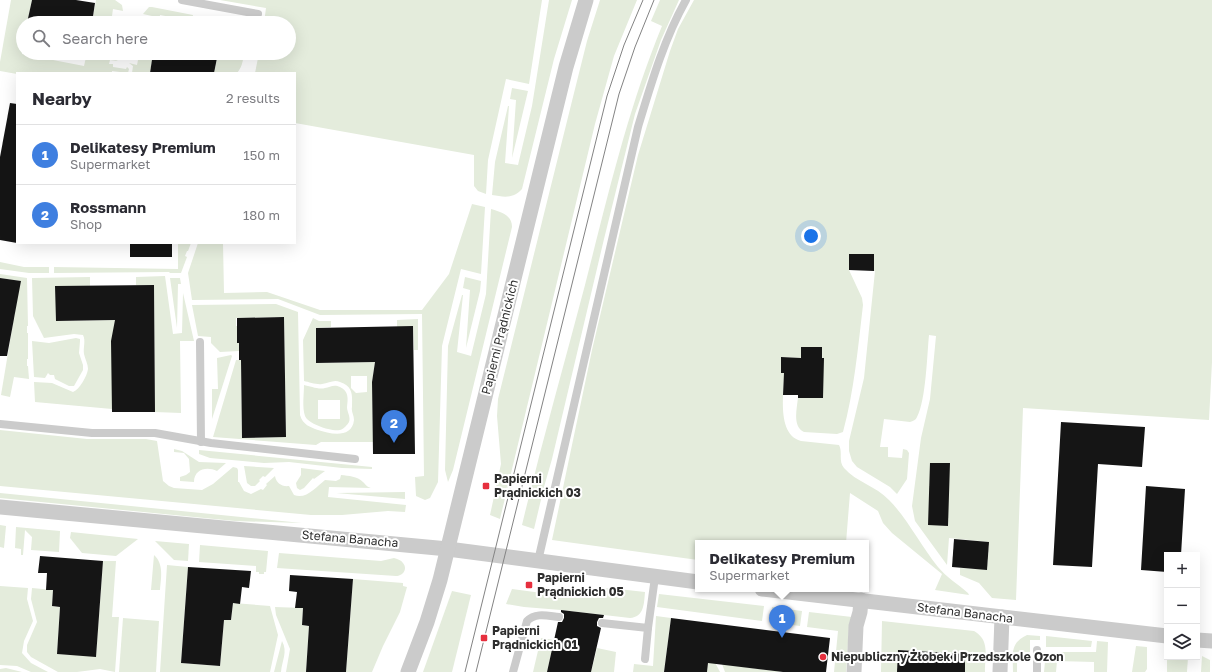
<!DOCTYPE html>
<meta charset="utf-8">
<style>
body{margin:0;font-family:"Golos Text",sans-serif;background:#f7f7f7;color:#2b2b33}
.controls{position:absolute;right:12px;bottom:12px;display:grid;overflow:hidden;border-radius:0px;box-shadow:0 4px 16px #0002}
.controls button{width:36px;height:36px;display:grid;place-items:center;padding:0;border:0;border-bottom:1px solid #e1e1e2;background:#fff;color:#2b2b33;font:20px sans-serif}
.you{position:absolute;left:811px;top:236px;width:14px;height:14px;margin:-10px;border:3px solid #fff;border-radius:50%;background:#1a73e8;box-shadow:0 0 0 6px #1a73e833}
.badge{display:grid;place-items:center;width:26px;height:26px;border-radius:50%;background:#0b8043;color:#fff;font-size:13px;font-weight:700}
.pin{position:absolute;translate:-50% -33px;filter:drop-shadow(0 1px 2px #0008)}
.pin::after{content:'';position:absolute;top:21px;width:14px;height:12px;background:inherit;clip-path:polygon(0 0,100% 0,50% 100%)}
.popup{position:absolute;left:695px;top:540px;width:174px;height:52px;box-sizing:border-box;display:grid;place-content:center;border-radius:0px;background:#fff;filter:drop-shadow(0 1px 3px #0005);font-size:13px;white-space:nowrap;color:#7c7c81}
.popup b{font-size:15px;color:#2b2b33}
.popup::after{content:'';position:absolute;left:50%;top:100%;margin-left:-8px;border:8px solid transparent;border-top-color:#fff}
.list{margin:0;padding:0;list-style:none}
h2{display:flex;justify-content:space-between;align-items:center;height:52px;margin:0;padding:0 16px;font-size:17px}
h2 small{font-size:13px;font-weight:400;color:#7c7c81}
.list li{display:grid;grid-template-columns:26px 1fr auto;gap:12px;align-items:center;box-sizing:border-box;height:60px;padding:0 16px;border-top:1px solid #e1e1e2}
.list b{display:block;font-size:15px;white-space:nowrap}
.list p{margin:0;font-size:13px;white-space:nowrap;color:#7c7c81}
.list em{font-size:13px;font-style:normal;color:#7c7c81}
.icon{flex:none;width:22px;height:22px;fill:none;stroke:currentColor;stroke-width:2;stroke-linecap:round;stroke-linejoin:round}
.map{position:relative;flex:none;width:1212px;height:672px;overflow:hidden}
.search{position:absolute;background:#fff;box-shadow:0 4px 16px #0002;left:16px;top:16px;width:280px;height:44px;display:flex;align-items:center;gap:10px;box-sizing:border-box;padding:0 14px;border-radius:22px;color:#7c7c81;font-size:15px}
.panel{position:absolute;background:#fff;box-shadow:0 4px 16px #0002;left:16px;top:72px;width:280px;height:172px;border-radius:0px}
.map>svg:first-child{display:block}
</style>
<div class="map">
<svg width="1212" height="672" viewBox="0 0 1212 672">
<rect width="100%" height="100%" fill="#fff"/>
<g fill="#e4ecdc" fill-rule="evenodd">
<polygon points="11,0 32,0 27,23 23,23 22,54 84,66 87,53 118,53 115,54 114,59 118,61 110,60 109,64 113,64 113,67 126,69 127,67 129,69 128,73 112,71 112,73 17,73 17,74 0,71 0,62"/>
<polygon points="96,0 115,0 122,5 123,11 113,9 111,23 92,23"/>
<polygon points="220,0 542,0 529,84 506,79 488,160 486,194 478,191 474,186 474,155 295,123 295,73 255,73 259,53 289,53 289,23 264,23 266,8"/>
<path d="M549 0H572L554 59 522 189C513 199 504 197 492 195L495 162 508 106H509L505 163 518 165 532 106Z"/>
<polygon points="600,0 637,0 614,56 595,124 500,519 490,515 501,464 497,416 498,399 574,93 587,41"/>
<path d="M660 0H679L661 40 635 114 604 239 552 459 544 487 534 529 522 525C541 445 564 365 585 285 607 199 628 108 662 26L651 21Z"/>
<path d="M694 0H1212V362L1209 420 1023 408 1016 600 992 598 979 583 960 575V568L987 569 989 542 949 538 947 565 915 521 912 506 921 438 930 399 936 336 929 335C927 355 926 400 917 417 916 420 913 421 910 422L884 419 880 447H888V457L902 458 903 449 907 450 909 453 907 479 897 494 890 487 857 467 852 461 849 451V441L864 378 875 271H874V254H849V270L862 298 863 305C858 348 854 391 843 432L837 434 804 432C792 426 797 409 798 397L823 398 822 347H802L801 358 781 357V373H798L784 379C783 398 778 435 801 441L839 445C843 452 838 461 844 468 856 482 876 486 889 500 907 518 921 546 938 567 946 577 958 584 968 593L969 595 935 590 942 574 892 533 883 523 878 511 850 493 846 543H698V560L552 540 592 350 638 155 670 51 678 29Z"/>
<polygon points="149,7 152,7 193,15 192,21 160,15 159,23 151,23 152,16 143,14"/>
<polygon points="225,16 240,19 245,23 223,23"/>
<polygon points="133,53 145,55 146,53 153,53 150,73 132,73 133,66 129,63 137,65 138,60 123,57 132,57"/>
<path d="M218 53H244C243 61 242 67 237 73H214Z"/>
<polygon points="512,88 528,91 512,158 516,100 510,99"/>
<polygon points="472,204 485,207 481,274 461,269 442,346 438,482 430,498 425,500 416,496 415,477 424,476 422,314 320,315 278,299 192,300 188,273 198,243 223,243 224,293 267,292 320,310 422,310 449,274"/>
<path d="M491 209C501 212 512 215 512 227L453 470 448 482 445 470 448 346 462 295H463L457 352 471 356 486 294Z"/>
<polygon points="178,243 191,243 188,251 187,251 185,256 187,257 181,273 170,273 169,272 54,273 54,267 178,269"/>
<polygon points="0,262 24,267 49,267 49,273 29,273 0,269"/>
<polygon points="0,274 27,278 28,326 27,326 27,333 28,333 28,359 27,359 27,366 28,366 29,379 14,377 10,397 1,395 20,281 0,278"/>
<polygon points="165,276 173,334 182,333 183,293 194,341 180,341 181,413 155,412 154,285 136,285 136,277"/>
<path d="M90 277V286L56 287V321L115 320 112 409 35 402 34 382 52 383 73 392C80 389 87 376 88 369 88 364 85 359 84 354 83 347 86 341 83 335L74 334 44 338 33 316 32 278Z"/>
<polygon points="465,277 481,281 480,291 466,348 470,290 463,288"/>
<polygon points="170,278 180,278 181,284 178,284 177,328"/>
<path d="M276 304 298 312 300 415C303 425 310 427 318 430 330 434 352 439 354 420 354 415 351 412 352 407 352 396 354 387 340 382 334 379 329 383 322 384 317 385 309 382 304 381L303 340 313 318 319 321H331V327L316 328V363L375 362 372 382 373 442H321L316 445 213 437 236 360H241L242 438 286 437 284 317 236 318V326H239L241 343 239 351 220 352 211 343V337L198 336 192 305ZM351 376H367V392L356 393 351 388Z"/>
<polygon points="418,319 418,350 414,350 413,327 397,327 397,320"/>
<polygon points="76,338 80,339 80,341 79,353 83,365 83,370 74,386 69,386 55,379 54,375 50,375 48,373 45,378 34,377 32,341 49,343"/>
<polygon points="231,355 232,356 212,419 212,389 218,389 217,358"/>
<path d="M304 385C310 386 319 390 325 388 330 387 334 384 340 387 349 391 348 399 347 407 347 412 351 417 349 422 347 425 344 429 340 430 332 432 308 424 305 416 302 407 304 394 304 385ZM318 400H340V419H318Z"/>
<path d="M0 430 87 439H146L157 441 163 481 169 486 174 488 202 490 213 484 233 467 237 468 238 470V482H239L244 491 251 494 261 489 263 490 267 485 266 484 275 476C276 483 282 487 289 486L294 495C306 500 316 487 325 480L336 481 340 479 341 475C349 476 357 476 363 482 366 485 367 487 371 488L329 487 328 497 406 505 405 512 388 511 342 515H311L0 486Z"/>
<path d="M174 449 182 451 199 462 226 463 217 471C207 466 194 469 194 482L180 481V477L186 475 190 472 189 459 184 453 174 452Z"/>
<polygon points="199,450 372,467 372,469 342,468 289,462 264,463 210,458 199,454"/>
<polygon points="244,466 274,468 265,477 263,476 259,480 260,481 255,486 251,486 247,483"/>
<polygon points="301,468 325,471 314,479 313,478 304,488 300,490 297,488 296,483 301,475"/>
<polygon points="405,492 405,499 336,493"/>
<polygon points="0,494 0,493 302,523 235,521 0,498"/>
<polygon points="0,525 6,526 4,548 0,547"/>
<polygon points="16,527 60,531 59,552 31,550 32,537 25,530 23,555 21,555 21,549 15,548"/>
<polygon points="71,532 138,539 116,556 82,553 70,538"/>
<polygon points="155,541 189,544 188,561 174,560"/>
<polygon points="200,545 268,551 266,572 264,572 264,574 259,574 259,572 256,572 256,566 199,562"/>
<path d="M279 553 381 561 394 558C397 559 401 560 403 563 408 569 403 576 396 576L277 568Z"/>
<path d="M154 555C164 564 161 578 160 590H151Z"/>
<polygon points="103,561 116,561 112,617 119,617 115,672 100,669 77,672 58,672 31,657 27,652 27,645 37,622 31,599 32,588 53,590 52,606 60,607 57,654 96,656"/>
<polygon points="167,565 188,567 181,663 220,666 224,620 231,620 233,603 270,606 278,635 270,672 160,672"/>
<polygon points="353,579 403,583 403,586 407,587 400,612 383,646 372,672 346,672"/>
<polygon points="0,586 28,588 27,599 33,621 24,641 22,653 31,663 48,672 31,672 17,666 0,665"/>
<path d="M609 588 645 592C644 604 644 617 630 618L561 610 524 607 506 604 512 589 557 595Z"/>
<polygon points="452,591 471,595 452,672 423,672"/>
<polygon points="659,594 764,606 762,621 657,607"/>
<polygon points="275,607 303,608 302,625 309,626 306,672 286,672 290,649 276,615"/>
<polygon points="772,607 802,611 800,626 770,622"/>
<polygon points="809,612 852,617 849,628 846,672 834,672 838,631 807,627"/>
<polygon points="656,616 671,618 664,672 633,672 634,664 653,666"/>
<polygon points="123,618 159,621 156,672 119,672"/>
<path d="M882 621 974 631C990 640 985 655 985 672H965V654L898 650 897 672H881Z"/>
<path d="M1027 635 1040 636V640H1030V652H1017V672H1013C1013 656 1009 643 1027 635Z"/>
<polygon points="1046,636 1092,641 1091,647 1046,647"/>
<polygon points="541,638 554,640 547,672 533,672"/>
<path d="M282 641C288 652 282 660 281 672H274Z"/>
<polygon points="1097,641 1108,642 1107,672 1094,672 1094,662 1057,661 1056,672 1044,672 1045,661 1057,661 1057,652 1096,652"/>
<polygon points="1136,646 1147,647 1147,669 1145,672 1132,672"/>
<polygon points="597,648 616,652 614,672 591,672"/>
<polygon points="709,651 720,672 707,672"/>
<polygon points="1202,656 1210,660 1210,672 1201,672"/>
<polygon points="1167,657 1188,657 1187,672 1167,672"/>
<polygon points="722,664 783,672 725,672"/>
<polygon points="6,668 22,672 0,672 0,669"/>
</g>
<g fill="#151515">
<polygon points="32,0 76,0 95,3 92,23 27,23"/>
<polygon points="153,53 218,53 214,73 150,73"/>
<polygon points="10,103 17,104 17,243 0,240 0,157"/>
<rect x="130" y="243" width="42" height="14"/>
<polygon points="849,254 874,254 874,271 849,270"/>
<polygon points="0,278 21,281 7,356 0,356"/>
<polygon points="154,285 155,412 112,412 111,341 115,320 56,321 55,286"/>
<polygon points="284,317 286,437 242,438 241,360 239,360 239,343 237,343 237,318"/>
<polygon points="413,326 415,454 373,454 372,382 375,362 316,363 316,328"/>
<polygon points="801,347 822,347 822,358 824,358 823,398 798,398 798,395 783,395 784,373 781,373 781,357 801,358"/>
<polygon points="1061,422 1145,427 1142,467 1098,464 1092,567 1053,565"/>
<polygon points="930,463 950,463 948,526 928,525"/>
<polygon points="1146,486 1185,489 1181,555 1167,555 1167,572 1141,570"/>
<polygon points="954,539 989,542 987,570 952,567"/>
<polygon points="40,556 103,561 96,657 57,654 60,607 52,606 53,590 46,590 47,573 38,573"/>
<polygon points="188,567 251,571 249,588 242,587 240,604 233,603 231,620 224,620 220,666 181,663"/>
<polygon points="290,575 353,579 346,672 306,672 309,626 302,625 303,608 295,608 297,592 289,591"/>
<polygon points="561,610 604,615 603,618 599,618 597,622 597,626 601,628 591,672 547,672 558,622 562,622 564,618 564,614 561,612"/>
<polygon points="671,618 830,638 826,672 783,672 708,663 707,672 664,672"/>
<polygon points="898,650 965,654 965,672 897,672"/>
</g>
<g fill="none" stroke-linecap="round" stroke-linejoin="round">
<g stroke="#cbcbcb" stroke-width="8">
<polyline points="182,0 258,14"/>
<polyline points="200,342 201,442"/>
<polyline points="0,424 92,433 155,433 211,443 355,459"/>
<path d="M538 561 638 127C651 84 664 39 686 0"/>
<polyline points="602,623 648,628 655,577"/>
<polyline points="645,659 648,628"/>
<path d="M513 672 527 621C536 612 548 616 559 617"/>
<polyline points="1037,672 1037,650"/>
</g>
<g stroke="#cbcbcb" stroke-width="15">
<polyline points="0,507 448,549 698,582"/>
<polyline points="762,589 1167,636"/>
<polyline points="1197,640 1212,641"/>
<polyline points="408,672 427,622 440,580 566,67 586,0"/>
<polyline points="854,672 856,626 860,612 861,600"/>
<polyline points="1000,672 1002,617"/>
</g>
<g stroke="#838383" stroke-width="1">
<polyline points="465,672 607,96 624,45 643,0"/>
<polyline points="476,672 619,94 635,47 654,0"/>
</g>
</g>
<g fill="#e62f3e" stroke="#fff" stroke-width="1.5">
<rect x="482" y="482" width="8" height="8" rx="2"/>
<rect x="525" y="581" width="8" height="8" rx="2"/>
<rect x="480" y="634" width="8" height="8" rx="2"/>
<circle cx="823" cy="657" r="4"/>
</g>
<g text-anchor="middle" stroke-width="4" stroke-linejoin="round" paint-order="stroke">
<g font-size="12" fill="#2e2e2e" stroke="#fff">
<text transform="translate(500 337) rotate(-76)" y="4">Papierni Prądnickich</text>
<text transform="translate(350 539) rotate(5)" y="4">Stefana Banacha</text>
<text transform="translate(965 613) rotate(7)" y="4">Stefana Banacha</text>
</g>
<g font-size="12" font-weight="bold" fill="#2e2e2e" stroke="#fff" text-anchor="start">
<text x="494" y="483">Papierni<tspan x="494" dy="14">Prądnickich 03</tspan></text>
<text x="537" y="582">Papierni<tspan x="537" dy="14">Prądnickich 05</tspan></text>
<text x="492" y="635">Papierni<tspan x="492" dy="14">Prądnickich 01</tspan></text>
<text x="831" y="661">Niepubliczny Żłobek i Przedszkole Ozon</text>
</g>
</g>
</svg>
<div class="controls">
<button>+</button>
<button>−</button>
<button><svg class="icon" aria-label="layers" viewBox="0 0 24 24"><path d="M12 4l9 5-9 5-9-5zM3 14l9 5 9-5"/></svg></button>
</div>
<div class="you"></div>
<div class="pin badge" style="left:782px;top:638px;background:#3f7fe0">1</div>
<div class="popup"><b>Delikatesy Premium</b>Supermarket</div>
<div class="pin badge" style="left:394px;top:443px;background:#3f7fe0">2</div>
<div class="search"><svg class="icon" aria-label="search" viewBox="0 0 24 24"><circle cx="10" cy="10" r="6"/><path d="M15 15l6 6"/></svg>Search here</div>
<section class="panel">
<h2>Nearby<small>2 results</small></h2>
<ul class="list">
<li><span class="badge" style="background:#3f7fe0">1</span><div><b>Delikatesy Premium</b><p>Supermarket</p></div><em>150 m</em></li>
<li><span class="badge" style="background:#3f7fe0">2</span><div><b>Rossmann</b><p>Shop</p></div><em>180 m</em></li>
</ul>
</section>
</div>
